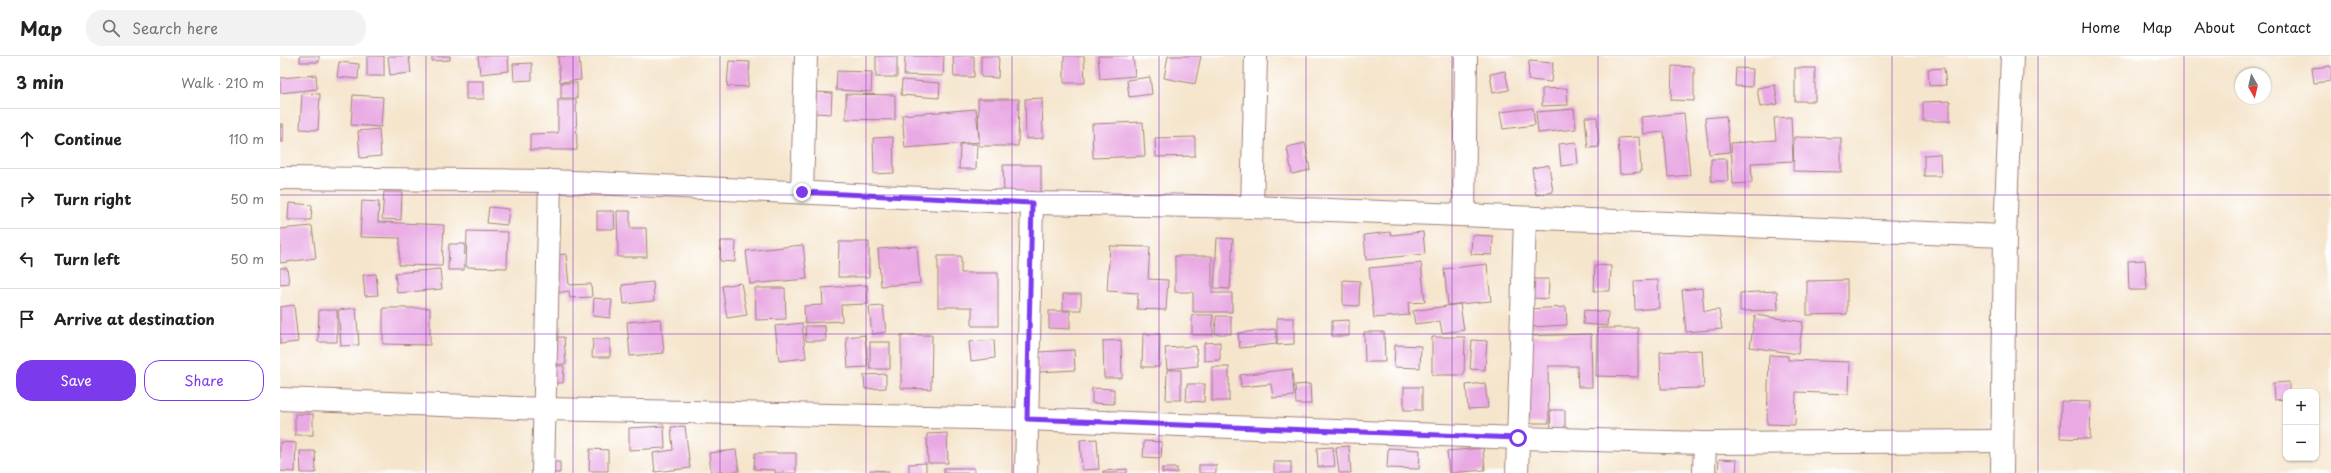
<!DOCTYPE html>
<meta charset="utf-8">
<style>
body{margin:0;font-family:"Playpen Sans",sans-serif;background:#f2f2f2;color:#222}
.controls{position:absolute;right:12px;bottom:12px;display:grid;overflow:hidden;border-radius:8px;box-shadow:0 1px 3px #0004}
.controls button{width:36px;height:36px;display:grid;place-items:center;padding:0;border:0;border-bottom:1px solid #e0e0e0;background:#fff;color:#222;font:20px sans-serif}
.compass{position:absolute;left:1955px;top:12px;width:36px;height:36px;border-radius:50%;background:#fff;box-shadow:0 1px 3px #0004;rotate:172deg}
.stop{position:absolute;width:12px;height:12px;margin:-9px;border:3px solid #7c3aed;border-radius:50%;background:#fff}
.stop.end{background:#7c3aed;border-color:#fff;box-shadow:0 1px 4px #0008}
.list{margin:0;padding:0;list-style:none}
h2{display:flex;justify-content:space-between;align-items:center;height:52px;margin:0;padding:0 16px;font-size:17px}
h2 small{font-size:13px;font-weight:400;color:#767676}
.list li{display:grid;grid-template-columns:26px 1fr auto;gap:12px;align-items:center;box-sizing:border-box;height:60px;padding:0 16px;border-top:1px solid #e0e0e0}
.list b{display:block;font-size:15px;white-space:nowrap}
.list em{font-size:13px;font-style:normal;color:#767676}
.actions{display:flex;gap:8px;padding:12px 16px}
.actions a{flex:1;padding:9px 0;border:1px solid #7c3aed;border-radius:16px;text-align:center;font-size:14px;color:#7c3aed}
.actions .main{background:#7c3aed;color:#fff}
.icon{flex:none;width:22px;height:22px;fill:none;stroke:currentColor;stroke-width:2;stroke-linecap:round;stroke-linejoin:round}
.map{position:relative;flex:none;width:2051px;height:417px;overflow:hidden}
header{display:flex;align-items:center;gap:24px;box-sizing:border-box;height:56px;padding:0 20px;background:#fff;border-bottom:1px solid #e0e0e0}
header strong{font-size:19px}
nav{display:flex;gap:22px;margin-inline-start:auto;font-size:14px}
.search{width:280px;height:36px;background:#f2f2f2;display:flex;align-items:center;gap:10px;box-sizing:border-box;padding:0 14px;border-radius:16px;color:#767676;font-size:15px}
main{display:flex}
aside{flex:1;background:#fff}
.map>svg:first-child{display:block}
</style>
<header>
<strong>Map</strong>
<div class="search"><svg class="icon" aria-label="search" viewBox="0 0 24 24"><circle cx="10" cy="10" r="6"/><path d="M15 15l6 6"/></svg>Search here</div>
<nav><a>Home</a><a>Map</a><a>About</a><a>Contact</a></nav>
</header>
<main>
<aside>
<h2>3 min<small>Walk · 210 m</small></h2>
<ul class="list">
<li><svg class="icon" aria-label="ahead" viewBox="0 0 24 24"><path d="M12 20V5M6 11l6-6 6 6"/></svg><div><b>Continue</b></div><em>110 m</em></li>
<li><svg class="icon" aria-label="right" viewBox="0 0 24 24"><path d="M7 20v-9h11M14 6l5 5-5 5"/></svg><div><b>Turn right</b></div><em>50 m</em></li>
<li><svg class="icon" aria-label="left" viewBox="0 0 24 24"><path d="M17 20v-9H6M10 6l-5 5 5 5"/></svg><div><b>Turn left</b></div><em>50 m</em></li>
<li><svg class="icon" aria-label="arrive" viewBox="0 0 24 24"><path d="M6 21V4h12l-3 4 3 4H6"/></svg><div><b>Arrive at destination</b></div></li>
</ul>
<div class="actions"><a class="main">Save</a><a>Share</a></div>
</aside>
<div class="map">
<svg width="2051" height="417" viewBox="0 0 2051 417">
<rect width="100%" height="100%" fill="#fff"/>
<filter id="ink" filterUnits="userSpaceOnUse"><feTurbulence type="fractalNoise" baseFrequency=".025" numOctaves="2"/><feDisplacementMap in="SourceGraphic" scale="8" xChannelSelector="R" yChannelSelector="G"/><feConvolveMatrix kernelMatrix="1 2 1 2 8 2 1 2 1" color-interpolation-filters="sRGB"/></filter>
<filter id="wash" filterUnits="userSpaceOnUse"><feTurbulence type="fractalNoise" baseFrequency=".012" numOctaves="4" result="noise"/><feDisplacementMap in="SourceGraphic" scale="16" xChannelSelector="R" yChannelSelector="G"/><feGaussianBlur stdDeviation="0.9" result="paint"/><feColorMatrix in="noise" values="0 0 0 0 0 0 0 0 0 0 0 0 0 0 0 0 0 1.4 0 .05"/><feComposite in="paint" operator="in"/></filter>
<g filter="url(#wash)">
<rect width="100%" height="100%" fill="#f5e5cc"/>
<g id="blocks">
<g fill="#e9a9e3">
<rect x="20" y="0" width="19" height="6"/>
<rect x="87" y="0" width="17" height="20"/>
<polygon points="108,0 129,0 131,17 110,19"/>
<polygon points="152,0 170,0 170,4 152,5"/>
<polygon points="198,0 228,0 229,15 200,18"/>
<polygon points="278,0 299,0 301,24 280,26"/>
<rect x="596" y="0" width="21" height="21"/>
<polygon points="625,0 664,0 663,20 624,19"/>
<polygon points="673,0 694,0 694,21 674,21"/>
<polygon points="701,0 719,0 718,22 701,21"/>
<polygon points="784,0 804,0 805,27 784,27"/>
<polygon points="818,0 853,0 855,20 820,23"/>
<polygon points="888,0 921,0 915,28 884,22"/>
<polygon points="449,5 470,6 468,31 447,30"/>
<polygon points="1249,5 1273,7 1271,26 1248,24"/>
<polygon points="59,6 79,8 78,23 57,21"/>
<polygon points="252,7 252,24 234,25 233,8"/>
<polygon points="1392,10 1414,11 1414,45 1391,44"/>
<polygon points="2051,10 2051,25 2034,27 2032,12"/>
<polygon points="1456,12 1473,13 1472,31 1455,30"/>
<rect x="1515" y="12" width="20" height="33"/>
<polygon points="1664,12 1666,29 1649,30 1648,13"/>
<polygon points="557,15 592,16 591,36 556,34"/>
<polygon points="1225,15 1229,34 1213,37 1210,18"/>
<polygon points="36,19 37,33 0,37 0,22"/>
<polygon points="870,21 872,38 849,41 847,24"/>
<polygon points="622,24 660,27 659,42 621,39"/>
<rect x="186" y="25" width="18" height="18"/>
<rect x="281" y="27" width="16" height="15"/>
<polygon points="1495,29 1498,48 1480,51 1477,32"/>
<polygon points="1287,32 1288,49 1262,50 1262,33"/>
<polygon points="536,36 552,37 551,58 535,57"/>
<polygon points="22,37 40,38 38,74 20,73"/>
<polygon points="566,38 615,39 615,64 566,63"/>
<polygon points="73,39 103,41 101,71 71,69"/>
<polygon points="762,42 763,82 746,83 745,43"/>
<polygon points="698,43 739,43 738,90 699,90 699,86 625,92 622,59 696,53 699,84"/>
<polygon points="278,44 296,44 297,94 250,94 250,78 278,77"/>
<polygon points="1670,45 1670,65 1643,65 1643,46"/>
<polygon points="1253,52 1255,69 1223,73 1220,56"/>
<polygon points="1294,53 1296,73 1258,77 1256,56"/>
<polygon points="1404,57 1410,119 1388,121 1384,76 1363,78 1361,61"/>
<polygon points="1446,60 1450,96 1429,98 1425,62"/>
<polygon points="1305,61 1317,61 1319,91 1308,92"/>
<polygon points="1511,61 1513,105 1471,107 1472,127 1453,128 1451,87 1496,84 1494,62"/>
<polygon points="863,66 865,100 813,102 812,68"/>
<rect x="0" y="68" width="3" height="18"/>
<polygon points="99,73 101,100 80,102 78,75"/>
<polygon points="613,81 614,117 594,118 593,82"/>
<polygon points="915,81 915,100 876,101 875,82"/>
<polygon points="1359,81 1361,116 1340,118 1338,82"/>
<polygon points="1514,81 1561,82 1561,116 1513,115"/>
<polygon points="1296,86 1298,108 1281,110 1279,88"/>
<polygon points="1025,87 1030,114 1012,118 1007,91"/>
<polygon points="680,88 697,88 696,113 679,113"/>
<polygon points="1660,98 1661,120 1644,120 1644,99"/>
<polygon points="1431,103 1447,103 1448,125 1431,125"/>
<polygon points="723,109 761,109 761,138 724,138"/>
<polygon points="1269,109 1273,136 1256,139 1252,112"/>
<polygon points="104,136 122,136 121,164 102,163"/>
<polygon points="82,145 99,146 98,166 164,169 162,210 119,209 120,182 80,181"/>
<polygon points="9,147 32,149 31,164 8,164"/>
<polygon points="209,151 229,153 227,169 207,167"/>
<polygon points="317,155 334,155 335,173 317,173"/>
<polygon points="337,155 350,155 350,172 366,172 367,201 338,201"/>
<polygon points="32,170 36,202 0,207 0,173"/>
<polygon points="187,175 228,176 227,212 186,211"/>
<polygon points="1110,176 1111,179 1143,176 1145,198 1086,204 1084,179"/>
<polygon points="1192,179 1213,180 1212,199 1191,198"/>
<polygon points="937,182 953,183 950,233 934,232"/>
<polygon points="441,185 456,185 455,206 440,205"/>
<polygon points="559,186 589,186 589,221 558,221"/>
<polygon points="169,188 185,188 184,214 168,214"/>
<polygon points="523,189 527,223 470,228 466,195"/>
<polygon points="637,190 640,227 601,230 598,193"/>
<polygon points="830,190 870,191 868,223 888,224 886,254 857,253 858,237 827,235"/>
<polygon points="286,198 289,229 311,228 312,241 290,242 289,235 268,238 264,200"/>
<polygon points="658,200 681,200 681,217 718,217 718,270 692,270 692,251 658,251"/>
<polygon points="895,200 932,200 932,237 952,237 952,256 913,256 913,236 895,236"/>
<polygon points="1865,204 1867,234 1849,234 1848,205"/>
<polygon points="1141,207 1145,246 1128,247 1129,259 1094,262 1089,212"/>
<polygon points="1207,208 1211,245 1168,249 1164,213"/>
<polygon points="1315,209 1331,210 1330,235 1314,235"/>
<polygon points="0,212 7,212 9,228 0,229"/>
<polygon points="160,213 162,233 117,237 115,217"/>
<polygon points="96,218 98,239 85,240 83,219"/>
<polygon points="1254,223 1269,223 1268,243 1253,242"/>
<polygon points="1063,224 1080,225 1079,250 1063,249"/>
<polygon points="1378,224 1379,252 1355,254 1354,225"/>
<polygon points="1567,224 1567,258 1527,259 1527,225"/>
<polygon points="373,226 374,245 344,248 342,229"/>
<polygon points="461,227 467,259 447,262 442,230"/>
<polygon points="587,229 588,248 561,249 562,265 525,267 524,250 543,249 542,232"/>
<polygon points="475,232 505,232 506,263 476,264"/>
<polygon points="1422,232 1424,255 1439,254 1442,273 1406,276 1402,234"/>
<polygon points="1497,235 1498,254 1460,255 1460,237"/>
<rect x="783" y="238" width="18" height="16"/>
<polygon points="314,242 332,244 330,262 313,260"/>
<polygon points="1180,248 1184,274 1162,277 1160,265 1135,268 1133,255"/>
<polygon points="14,249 18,286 0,288 0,251"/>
<polygon points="603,250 606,276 592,278 589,251"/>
<polygon points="1286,251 1287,269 1249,271 1248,253"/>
<polygon points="76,252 79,289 61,290 58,254"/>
<polygon points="103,252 150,252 150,289 103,288"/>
<polygon points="39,254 57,254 57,286 38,286"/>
<polygon points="1304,254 1328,256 1327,270 1303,268"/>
<polygon points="769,255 790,255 790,273 769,272"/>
<rect x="912" y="259" width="21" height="20"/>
<polygon points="1475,259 1523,266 1518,298 1470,291"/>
<polygon points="936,260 951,260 951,278 935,278"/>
<polygon points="997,262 1014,262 1014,288 997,289"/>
<polygon points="381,263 384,297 350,300 347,266"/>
<polygon points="1069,264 1069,280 1052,280 1052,265"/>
<polygon points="522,267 526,302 499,305 495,270"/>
<polygon points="525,270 545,270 546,285 526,285"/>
<polygon points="1317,272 1358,272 1358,321 1316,320"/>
<polygon points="995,273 997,288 960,292 958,277"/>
<polygon points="1084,276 1104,276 1105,306 1085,306"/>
<polygon points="863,278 880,278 879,311 862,311"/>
<polygon points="1311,278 1312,331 1298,331 1297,310 1268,310 1269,367 1244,367 1243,280"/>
<polygon points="585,279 588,311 568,312 566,281"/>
<polygon points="621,279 652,279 651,333 621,332"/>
<polygon points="284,281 286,308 265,309 263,282"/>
<polygon points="1152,281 1185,281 1184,319 1152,319"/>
<polygon points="313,283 330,283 330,301 312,301"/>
<polygon points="714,284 715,302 691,305 689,286"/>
<polygon points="841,284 842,322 824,322 823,285"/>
<polygon points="1192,284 1207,285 1205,314 1190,313"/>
<rect x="590" y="286" width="20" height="27"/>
<polygon points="940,286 940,304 924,305 924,287"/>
<polygon points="1115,289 1141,290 1140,312 1114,311"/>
<polygon points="916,290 918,310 887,313 885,292"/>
<polygon points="794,294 795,314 759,316 758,296"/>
<polygon points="1422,294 1424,332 1381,333 1380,296"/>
<polygon points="1489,299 1508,300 1508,304 1570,306 1569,338 1516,336 1515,369 1487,368"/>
<polygon points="267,310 284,310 283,327 267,327"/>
<rect x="932" y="311" width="17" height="34"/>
<polygon points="1012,313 1014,340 993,342 991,328 961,331 960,319"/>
<polygon points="887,314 901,314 901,344 886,344"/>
<polygon points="606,318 606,332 585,333 584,319"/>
<polygon points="2009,326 2009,336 2006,336 2006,343 1994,344 1993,327"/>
<polygon points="1205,327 1208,352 1188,353 1186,329"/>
<polygon points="907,328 925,328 924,346 906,345"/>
<polygon points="1030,328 1031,348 1016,348 1015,329"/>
<rect x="1124" y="331" width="18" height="23"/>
<polygon points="812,332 834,333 834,348 812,347"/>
<polygon points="1781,345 1811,346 1810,383 1780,382"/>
<polygon points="1270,354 1285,354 1285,374 1271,374"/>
<rect x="15" y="358" width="18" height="21"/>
<polygon points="384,370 385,392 349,394 349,372"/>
<polygon points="405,370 410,412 375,416 373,397 393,394 391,371"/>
<polygon points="667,377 668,407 648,407 647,378"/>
<polygon points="817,383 819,413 802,414 800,384"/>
<polygon points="864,385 882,386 881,402 863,401"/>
<polygon points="0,386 16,387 15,416 0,415"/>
<polygon points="1069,390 1071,417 1059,417 1056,391"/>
<polygon points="1053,391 1055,410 1038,411 1037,392"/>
<polygon points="1108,392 1140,394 1139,413 1107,412"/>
<polygon points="1203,392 1205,414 1169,417 1167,395"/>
<polygon points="310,393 328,394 328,415 309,415"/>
<polygon points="456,394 459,415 431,417 429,397"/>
<polygon points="20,395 35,395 36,417 21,417"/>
<polygon points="475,397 516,397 516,417 495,417 495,414 474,413"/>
<polygon points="1439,403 1457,404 1456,417 1438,417"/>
<polygon points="261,406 280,406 280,417 262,417"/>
<rect x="994" y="406" width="17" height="11"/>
<polygon points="646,407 646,417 629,417 629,408"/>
<rect x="919" y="409" width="17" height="8"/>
<rect x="664" y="412" width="30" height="5"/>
<rect x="882" y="412" width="15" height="5"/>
<polygon points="847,413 847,417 823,417 823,415"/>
<polygon points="590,414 609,415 609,417 590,417"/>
</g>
</g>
</g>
<g filter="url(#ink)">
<use href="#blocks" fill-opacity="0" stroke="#a0827c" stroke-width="1"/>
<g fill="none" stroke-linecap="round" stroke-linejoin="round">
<g stroke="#a0827c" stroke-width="24">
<g id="minor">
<polyline points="0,122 270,125 752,147 972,151 1725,180"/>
<polyline points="522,136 526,0"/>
<polyline points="972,151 976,0"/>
<polyline points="1184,159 1186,0"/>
<polyline points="0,343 266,353 747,363 1238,382 1425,387 1722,385"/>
<polyline points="263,417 270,125"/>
<polyline points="746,417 752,147"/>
<polyline points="1237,417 1245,162"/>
<polyline points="1424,417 1425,387"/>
<polyline points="1722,417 1725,180 1732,0"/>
</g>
</g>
<use href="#minor" stroke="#fff" stroke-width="22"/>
</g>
</g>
<g fill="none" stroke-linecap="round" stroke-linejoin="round" filter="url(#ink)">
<polyline stroke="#7c3aed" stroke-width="5" points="522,136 752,147 747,363 1238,382"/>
</g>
<path fill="none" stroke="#7b2cbf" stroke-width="1" stroke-opacity="0.55" d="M146 0V417M293 0V417M440 0V417M586 0V417M732 0V417M879 0V417M1026 0V417M1172 0V417M1318 0V417M1465 0V417M1612 0V417M1758 0V417M1904 0V417M0 139H2051M0 278H2051"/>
</svg>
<div class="controls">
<button>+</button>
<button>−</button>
</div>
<svg class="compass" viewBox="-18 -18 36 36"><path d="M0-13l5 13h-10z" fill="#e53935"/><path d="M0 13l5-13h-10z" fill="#767676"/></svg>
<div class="stop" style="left:1238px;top:382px"></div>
<div class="stop end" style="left:522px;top:136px"></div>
</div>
</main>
